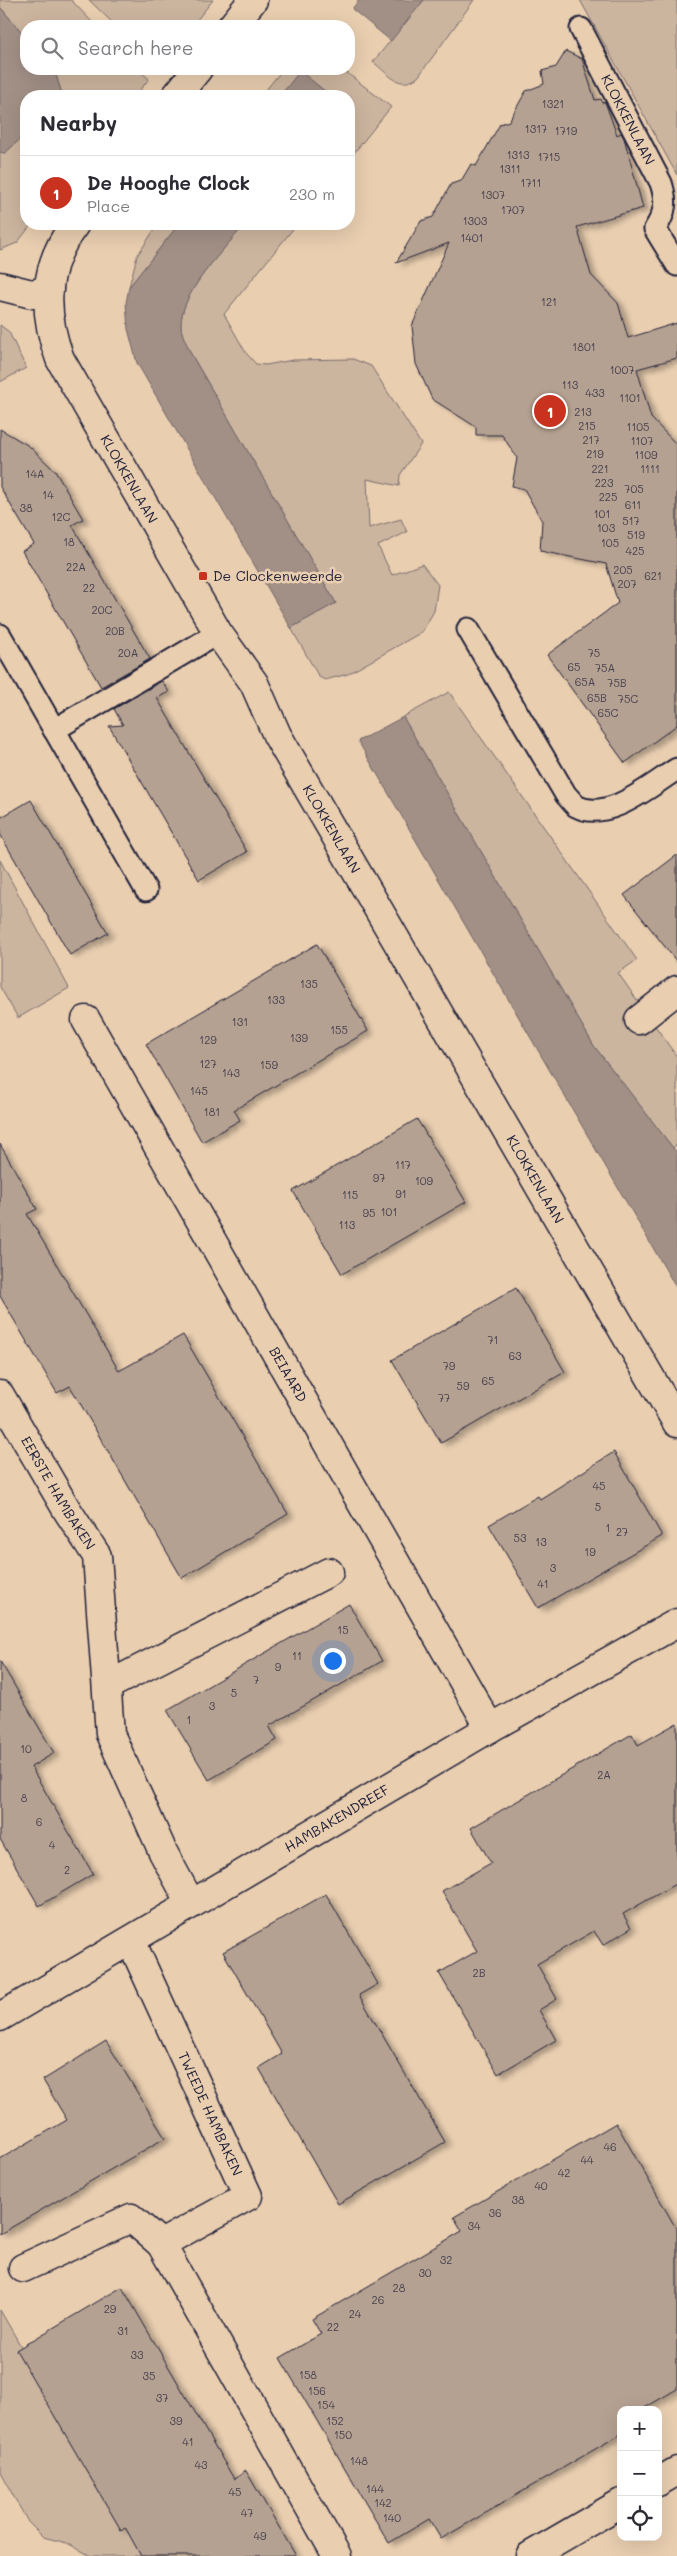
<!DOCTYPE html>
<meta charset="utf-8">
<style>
body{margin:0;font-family:Mali,sans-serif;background:#f7f7f7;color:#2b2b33}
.controls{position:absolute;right:15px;bottom:15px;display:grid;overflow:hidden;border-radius:10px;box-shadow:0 5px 20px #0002}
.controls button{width:45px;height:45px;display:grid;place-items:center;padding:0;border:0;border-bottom:1px solid #e1e1e2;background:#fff;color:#2b2b33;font:25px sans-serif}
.you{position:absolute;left:332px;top:1660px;width:18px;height:18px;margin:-12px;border:4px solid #fff;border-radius:50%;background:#1a73e8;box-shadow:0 0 0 8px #1a73e833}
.badge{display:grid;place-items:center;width:32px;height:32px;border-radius:50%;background:#c8321e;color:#fff;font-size:16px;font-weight:700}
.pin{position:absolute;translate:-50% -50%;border:2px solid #fff;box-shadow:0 1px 5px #0006}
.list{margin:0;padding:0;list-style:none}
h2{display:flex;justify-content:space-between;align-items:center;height:65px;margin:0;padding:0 20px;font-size:21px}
h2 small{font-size:16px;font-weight:400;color:#7c7c81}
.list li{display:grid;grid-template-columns:32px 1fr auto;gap:15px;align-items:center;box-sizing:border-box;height:75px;padding:0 20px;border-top:1px solid #e1e1e2}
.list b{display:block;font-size:19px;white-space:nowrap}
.list p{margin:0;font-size:16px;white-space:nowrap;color:#7c7c81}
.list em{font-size:16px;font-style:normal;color:#7c7c81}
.icon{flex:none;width:28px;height:28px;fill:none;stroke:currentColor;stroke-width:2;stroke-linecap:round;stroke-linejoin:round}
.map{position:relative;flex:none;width:677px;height:2556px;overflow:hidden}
.search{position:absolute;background:#fff;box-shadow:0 5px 20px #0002;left:20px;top:20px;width:335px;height:55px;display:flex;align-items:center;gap:12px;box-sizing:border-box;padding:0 18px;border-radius:20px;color:#7c7c81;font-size:19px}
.panel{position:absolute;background:#fff;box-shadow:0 5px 20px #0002;left:20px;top:90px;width:335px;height:140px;border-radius:20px}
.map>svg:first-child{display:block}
</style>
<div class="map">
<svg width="677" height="2556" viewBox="0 0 677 2556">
<defs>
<filter id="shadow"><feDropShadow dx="5.5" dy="3" stdDeviation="2.5" flood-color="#0004"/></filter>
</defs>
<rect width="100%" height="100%" fill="#e9ceb0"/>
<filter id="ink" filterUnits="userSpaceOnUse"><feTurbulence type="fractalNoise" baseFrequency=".02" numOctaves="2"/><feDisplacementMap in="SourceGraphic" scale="10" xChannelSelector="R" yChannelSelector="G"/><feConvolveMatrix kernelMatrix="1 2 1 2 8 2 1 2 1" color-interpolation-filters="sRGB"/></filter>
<g filter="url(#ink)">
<g fill="#ccb59f" stroke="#776c6d">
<polygon points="0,0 71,0 96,26 26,26 26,37 0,7"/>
<polygon points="89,0 213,0 192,26 116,26"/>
<path d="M424 0H474L418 77C399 91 389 74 373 62Z"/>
<polygon points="580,0 677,0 677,175"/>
<polygon points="54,69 138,69 149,79 135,96 60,96 62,94"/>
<polygon points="283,69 342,69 391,107 349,159 349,96 331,96 300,72 280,96 261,96"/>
<polygon points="26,134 26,224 32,224 17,243 0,250 0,152 5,153"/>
<polygon points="158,224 179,224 129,287 137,256"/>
<path d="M245 224H297L224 314 246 353 256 364 266 365 293 360 353 359 371 366 421 444 400 475 399 486 367 479 369 528 401 519 407 532 378 546 392 575 422 564 438 585 434 611 422 632 348 674 325 680 319 677 291 628 336 603 191 354C188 346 182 336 181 328 178 294 224 250 245 224Z"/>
<polygon points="0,325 9,332 26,368 0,382"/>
<polygon points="449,692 637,960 618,973 677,1057 677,1144 673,1148 594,1046 403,717"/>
<polygon points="0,860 69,988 18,1018 0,987"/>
<polygon points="0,2310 130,2535 165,2556 91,2556 67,2543 43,2537 28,2522 0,2472"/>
</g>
<g fill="#a29086" stroke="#6f6468">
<polygon points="359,0 424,0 391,41 352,9"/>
<polygon points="0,7 26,37 26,69 54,69 62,94 60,96 26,96 26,134 5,153 0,152"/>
<polygon points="300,71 331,96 280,96"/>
<path d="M179 224H245C224 250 178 294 181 328 182 336 188 346 191 354L336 603 291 628 137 363 128 329 126 303 129 287Z"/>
<polygon points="403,717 594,1046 677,1153 677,1289 358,741"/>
</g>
<g fill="#b5a191" stroke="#22223b" filter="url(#shadow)">
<polygon points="566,51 582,59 595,100 601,99 602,103 605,102 617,135 621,133 624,138 643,208 577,227 591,275 618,303 628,338 677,323 677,358 637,369 651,418 677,445 677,725 625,763 547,655 618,603 606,564 540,551 542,521 524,489 512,486 517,458 502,435 476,435 476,427 432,399 416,364 412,326 449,243 396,263 421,221 433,217 451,184 461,181 471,164 476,166 500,124 509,121 526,91 544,84 542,71 556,67"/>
<polygon points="0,429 29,446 55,471 83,519 72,525 150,659 101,687 22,551 34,544 0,487"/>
<polygon points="162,681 169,692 157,698 247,852 199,880 109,726 123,725 114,709"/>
<polygon points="31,800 108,933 70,955 0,834 0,818"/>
<polygon points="677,855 677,962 624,895"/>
<polygon points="317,944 368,1031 234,1110 240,1120 202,1142 146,1044"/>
<polygon points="417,1119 466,1202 342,1274 293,1191"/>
<polygon points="0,1144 37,1209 27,1214 119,1371 183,1335 288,1514 182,1578 70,1386 57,1393 0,1296"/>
<polygon points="516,1288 565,1372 441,1443 392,1360"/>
<polygon points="614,1452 662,1536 538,1608 489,1525 538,1496 540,1499"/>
<polygon points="349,1604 382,1661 269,1726 277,1740 209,1780 167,1710"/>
<polygon points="0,1661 54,1753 31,1767 93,1874 39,1906 0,1839"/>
<polygon points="677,1723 677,1883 623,1914 631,1928 603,1945 594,1931 537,1964 557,1999 539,2010 556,2040 498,2074 439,1973 477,1951 442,1891 491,1863 471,1828 632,1734 638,1745"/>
<polygon points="326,1894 378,1984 359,1995 445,2142 338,2204 259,2068 282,2054 223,1952"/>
<polygon points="106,2041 165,2138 0,2234 0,2159 67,2120 43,2080"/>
<polygon points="616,2123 677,2230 677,2389 641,2410 621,2410 621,2434 441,2539 429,2519 389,2543 280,2358 321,2334 312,2319 462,2231 454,2217"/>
<polygon points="122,2287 234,2479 246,2471 296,2556 141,2556 125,2527 121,2530 16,2350"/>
</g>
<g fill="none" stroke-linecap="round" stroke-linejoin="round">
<g stroke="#22223b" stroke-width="25">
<g id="lane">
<path id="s1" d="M581 29 661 183C667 201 666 212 655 229L677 265"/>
<path d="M468 629 566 795C569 798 573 803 576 806 608 823 651 785 677 769"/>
<polyline points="0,635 146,890"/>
<polyline points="54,730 218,633"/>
</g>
</g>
<g stroke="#22223b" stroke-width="31">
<g id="street">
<polyline points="232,26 253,0"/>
<polyline points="176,96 198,69"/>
<path id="s2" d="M75 224C43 266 42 310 60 359L218 633 254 683 277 735 677 1423"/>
<polyline points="0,286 32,294 49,290"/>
<path id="s3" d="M86 1020 490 1728"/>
<polyline points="639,1020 677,990"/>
<path id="s4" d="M0 1395 67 1510 97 1556 110 1734 163 1852 191 1904"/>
<polyline points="107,1686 329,1572"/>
<path id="s5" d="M131 1941 248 2196 161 2244 337 2556"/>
<path id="s6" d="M0 2017 490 1728 677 1623"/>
<polyline points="23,2268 131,2218 161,2244"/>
<polyline points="658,2482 677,2471"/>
<polyline points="530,2556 621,2503"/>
</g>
</g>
<use href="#lane" stroke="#e9ceb0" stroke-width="21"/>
<use href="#street" stroke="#e9ceb0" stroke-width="28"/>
</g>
</g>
<rect fill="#c8321e" stroke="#e9ceb0" stroke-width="2" x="198" y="571" width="10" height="10" rx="2.5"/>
<g text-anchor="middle" stroke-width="5" stroke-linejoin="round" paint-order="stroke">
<g font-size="11" fill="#474250">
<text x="553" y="108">1321</text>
<text x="536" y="133">1317</text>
<text x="566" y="135">1719</text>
<text x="518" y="159">1313</text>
<text x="549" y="161">1715</text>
<text x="510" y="173">1311</text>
<text x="531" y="187">1711</text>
<text x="493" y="199">1307</text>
<text x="513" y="214">1707</text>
<text x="475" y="225">1303</text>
<text x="472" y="242">1401</text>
<text x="549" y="306">121</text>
<text x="584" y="351">1801</text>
<text x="622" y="374">1007</text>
<text x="570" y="389">113</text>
<text x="595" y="397">433</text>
<text x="630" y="402">1101</text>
<text x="583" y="416">213</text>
<text x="587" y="430">215</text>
<text x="638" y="431">1105</text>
<text x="591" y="444">217</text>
<text x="642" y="445">1107</text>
<text x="595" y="458">219</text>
<text x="646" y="459">1109</text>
<text x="600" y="473">221</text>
<text x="650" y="473">1111</text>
<text x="35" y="478">14A</text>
<text x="604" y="487">223</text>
<text x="634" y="493">705</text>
<text x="48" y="499">14</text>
<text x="608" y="501">225</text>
<text x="633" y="509">611</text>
<text x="26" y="512">38</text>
<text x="602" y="518">101</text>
<text x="61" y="521">12C</text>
<text x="631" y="525">517</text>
<text x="606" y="532">103</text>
<text x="636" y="539">519</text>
<text x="69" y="546">18</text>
<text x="610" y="547">105</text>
<text x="635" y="555">425</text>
<text x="76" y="571">22A</text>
<text x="623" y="574">205</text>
<text x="653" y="580">621</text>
<text x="627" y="588">207</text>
<text x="89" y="592">22</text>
<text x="102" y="614">20C</text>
<text x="115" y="635">20B</text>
<text x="128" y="657">20A</text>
<text x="594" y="657">75</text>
<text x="574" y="671">65</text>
<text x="605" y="672">75A</text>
<text x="585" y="686">65A</text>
<text x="617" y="687">75B</text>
<text x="597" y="702">65B</text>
<text x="628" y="703">75C</text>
<text x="608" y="717">65C</text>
<text x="309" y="988">135</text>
<text x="276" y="1004">133</text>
<text x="240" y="1026">131</text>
<text x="339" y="1034">155</text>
<text x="299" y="1042">139</text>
<text x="208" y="1044">129</text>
<text x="208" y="1068">127</text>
<text x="269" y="1069">159</text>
<text x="231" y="1077">143</text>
<text x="199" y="1095">145</text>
<text x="212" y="1116">181</text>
<text x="403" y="1169">117</text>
<text x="379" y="1182">97</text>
<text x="424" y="1185">109</text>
<text x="401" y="1198">91</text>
<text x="350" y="1199">115</text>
<text x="389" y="1216">101</text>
<text x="369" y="1217">95</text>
<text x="347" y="1229">113</text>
<text x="493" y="1344">71</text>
<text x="515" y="1360">63</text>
<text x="449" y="1370">79</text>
<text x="488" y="1385">65</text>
<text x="463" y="1390">59</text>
<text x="444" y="1402">77</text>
<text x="599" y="1490">45</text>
<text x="598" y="1511">5</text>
<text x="608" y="1532">1</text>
<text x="622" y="1536">27</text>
<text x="520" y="1542">53</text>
<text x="541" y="1546">13</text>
<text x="590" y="1556">19</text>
<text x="553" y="1572">3</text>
<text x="543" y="1588">41</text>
<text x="343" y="1634">15</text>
<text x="297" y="1660">11</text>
<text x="278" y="1671">9</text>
<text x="256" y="1684">7</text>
<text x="234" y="1697">5</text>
<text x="212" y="1710">3</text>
<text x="189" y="1724">1</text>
<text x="26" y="1753">10</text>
<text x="604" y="1779">2A</text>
<text x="24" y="1802">8</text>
<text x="39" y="1826">6</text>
<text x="52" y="1849">4</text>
<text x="67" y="1874">2</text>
<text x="479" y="1977">2B</text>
<text x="610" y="2151">46</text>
<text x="587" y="2164">44</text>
<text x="564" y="2177">42</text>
<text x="541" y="2190">40</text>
<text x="518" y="2204">38</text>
<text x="495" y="2217">36</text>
<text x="474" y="2230">34</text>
<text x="446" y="2264">32</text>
<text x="425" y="2277">30</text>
<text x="399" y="2292">28</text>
<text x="378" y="2304">26</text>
<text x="110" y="2313">29</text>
<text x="355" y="2318">24</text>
<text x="333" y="2331">22</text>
<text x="123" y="2335">31</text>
<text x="137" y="2359">33</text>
<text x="308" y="2379">158</text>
<text x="149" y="2380">35</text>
<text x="317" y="2395">156</text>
<text x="162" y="2402">37</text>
<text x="326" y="2409">154</text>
<text x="176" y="2425">39</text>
<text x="335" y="2425">152</text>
<text x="343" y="2439">150</text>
<text x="188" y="2446">41</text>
<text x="359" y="2465">148</text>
<text x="201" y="2469">43</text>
<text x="375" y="2493">144</text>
<text x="235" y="2496">45</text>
<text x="383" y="2507">142</text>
<text x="247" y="2517">47</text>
<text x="392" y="2522">140</text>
<text x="260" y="2540">49</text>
</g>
<g font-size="14" fill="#22223b" stroke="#e9ceb0">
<text dy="5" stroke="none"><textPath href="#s1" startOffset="102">KLOKKENLAAN</textPath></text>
<text dy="5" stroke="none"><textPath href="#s2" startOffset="281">KLOKKENLAAN</textPath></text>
<text dy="5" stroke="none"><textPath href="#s2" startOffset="686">KLOKKENLAAN</textPath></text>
<text dy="5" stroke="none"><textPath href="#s2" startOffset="1091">KLOKKENLAAN</textPath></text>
<text dy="5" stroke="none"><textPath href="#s3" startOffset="408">BEIAARD</textPath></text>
<text dy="5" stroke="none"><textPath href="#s4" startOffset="114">EERSTE HAMBAKEN</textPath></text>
<text dy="5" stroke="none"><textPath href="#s6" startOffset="391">HAMBAKENDREEF</textPath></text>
<text dy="5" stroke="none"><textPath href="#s5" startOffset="190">TWEEDE HAMBAKEN</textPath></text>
</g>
<g font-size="14" fill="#22223b" stroke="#e9ceb0" text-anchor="start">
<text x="213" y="581">De Clockenweerde</text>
</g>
</g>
</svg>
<div class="controls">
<button>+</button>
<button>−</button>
<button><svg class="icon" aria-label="locate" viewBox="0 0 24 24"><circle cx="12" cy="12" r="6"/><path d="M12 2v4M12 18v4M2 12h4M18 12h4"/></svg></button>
</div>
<div class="you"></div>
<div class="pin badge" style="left:550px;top:411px">1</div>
<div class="search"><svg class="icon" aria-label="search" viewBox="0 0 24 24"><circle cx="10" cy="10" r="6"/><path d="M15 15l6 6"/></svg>Search here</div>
<section class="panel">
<h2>Nearby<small></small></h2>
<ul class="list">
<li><span class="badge">1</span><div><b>De Hooghe Clock</b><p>Place</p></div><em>230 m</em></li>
</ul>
</section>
</div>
